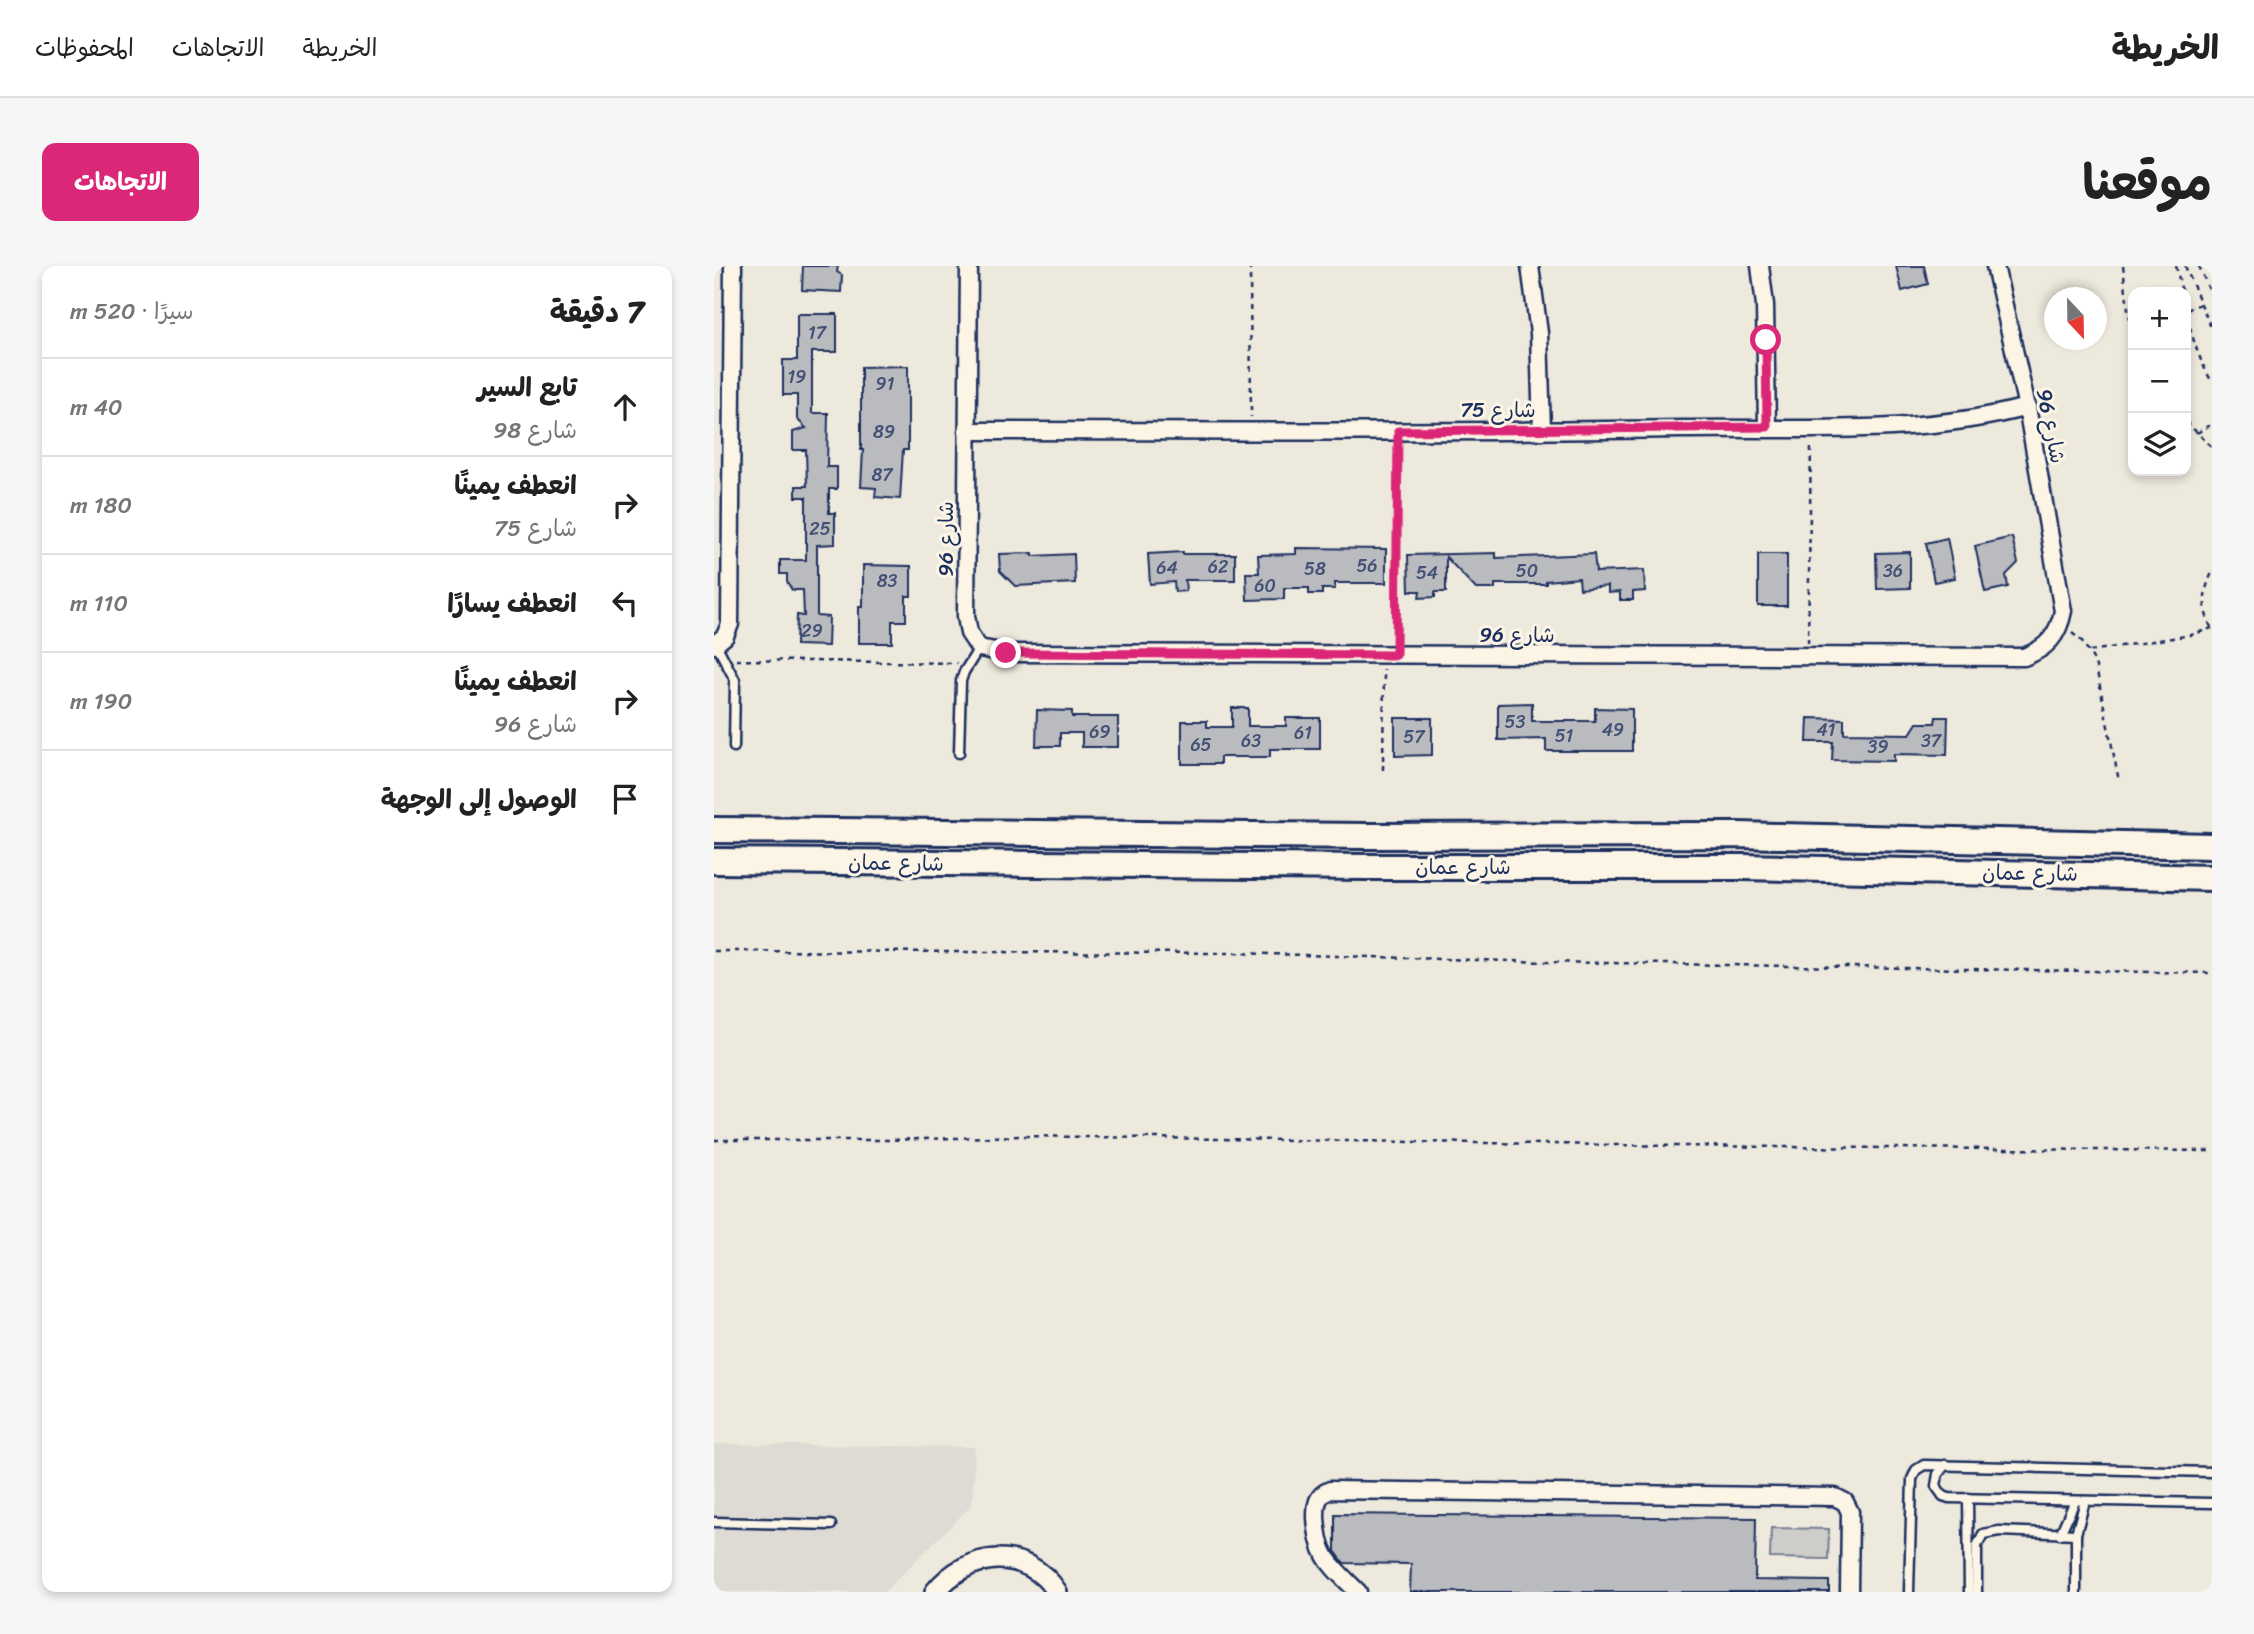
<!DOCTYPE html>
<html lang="ar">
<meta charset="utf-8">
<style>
body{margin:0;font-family:Sriracha,"Playpen Sans Arabic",sans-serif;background:#f6f6f6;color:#222;direction:rtl}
.controls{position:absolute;right:21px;top:21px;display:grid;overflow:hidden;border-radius:14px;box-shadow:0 4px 10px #0003}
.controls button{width:63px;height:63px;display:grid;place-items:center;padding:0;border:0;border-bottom:2px solid #e0e0e0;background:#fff;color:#222;font:35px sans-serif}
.compass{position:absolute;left:1330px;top:21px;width:63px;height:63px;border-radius:50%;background:#fff;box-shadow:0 4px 10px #0003;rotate:158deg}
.stop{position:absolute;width:21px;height:21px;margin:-16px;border:5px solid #db2777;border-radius:50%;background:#fff}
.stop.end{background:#db2777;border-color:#fff;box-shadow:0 2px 7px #0008}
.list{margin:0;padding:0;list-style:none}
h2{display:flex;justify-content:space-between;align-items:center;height:91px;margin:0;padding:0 28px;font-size:30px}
h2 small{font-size:23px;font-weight:400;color:#767676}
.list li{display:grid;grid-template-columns:46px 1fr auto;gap:21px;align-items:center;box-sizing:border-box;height:98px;padding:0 28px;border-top:2px solid #e0e0e0}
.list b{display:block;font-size:26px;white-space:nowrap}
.list p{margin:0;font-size:23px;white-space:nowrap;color:#767676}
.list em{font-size:23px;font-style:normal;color:#767676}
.icon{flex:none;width:38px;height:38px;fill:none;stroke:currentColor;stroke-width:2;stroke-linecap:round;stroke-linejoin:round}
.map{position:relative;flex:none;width:1498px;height:1326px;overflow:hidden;direction:ltr;border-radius:14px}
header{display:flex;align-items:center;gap:42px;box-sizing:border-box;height:98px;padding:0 35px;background:#fff;border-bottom:2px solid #e0e0e0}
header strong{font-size:33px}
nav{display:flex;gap:38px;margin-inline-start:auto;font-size:24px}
.intro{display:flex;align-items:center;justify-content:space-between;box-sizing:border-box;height:168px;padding:0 42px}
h1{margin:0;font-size:49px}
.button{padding:18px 32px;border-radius:14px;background:#db2777;color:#fff;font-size:24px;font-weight:700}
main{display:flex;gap:42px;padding:0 42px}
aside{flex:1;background:#fff;border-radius:14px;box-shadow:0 4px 10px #0003}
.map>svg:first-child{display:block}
</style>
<header>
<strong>الخريطة</strong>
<nav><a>الخريطة</a><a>الاتجاهات</a><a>المحفوظات</a></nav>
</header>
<div class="intro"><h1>موقعنا</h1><a class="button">الاتجاهات</a></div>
<main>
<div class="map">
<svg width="1498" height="1326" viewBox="0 0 1498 1326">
<rect width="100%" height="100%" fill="#eee9dd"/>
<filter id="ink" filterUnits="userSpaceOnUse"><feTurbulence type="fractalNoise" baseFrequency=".0143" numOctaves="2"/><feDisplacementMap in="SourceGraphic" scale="14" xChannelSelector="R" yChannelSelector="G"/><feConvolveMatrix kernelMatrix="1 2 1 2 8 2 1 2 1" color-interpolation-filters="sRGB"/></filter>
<g filter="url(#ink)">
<polygon fill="#dedbd4" points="0,1178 261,1181 258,1239 170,1326 0,1326"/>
<polygon fill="#cfcdca" stroke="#757e94" stroke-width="2" points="1057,1262 1115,1263 1114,1293 1056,1292"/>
<g fill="#babbbe" stroke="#1b2f5e" stroke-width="2">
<polygon points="89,0 124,0 123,6 128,9 127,26 88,24"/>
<polygon points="1182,0 1210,0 1214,18 1188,25"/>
<polygon points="83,48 123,48 123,86 98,86 98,147 114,147 113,201 123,201 123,223 115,223 115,247 121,247 121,278 103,279 103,350 115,351 114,380 82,379 83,349 90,350 89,324 78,324 73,316 73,308 66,308 66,294 92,294 92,231 82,231 82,220 93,220 92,184 79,184 79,166 92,162 83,153 83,129 69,129 69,94 83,94"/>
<polygon points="194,100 194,184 189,184 186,233 161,231 162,222 147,221 149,184 147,184 147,101"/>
<polygon points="1298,271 1304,297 1292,309 1294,321 1271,326 1261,280"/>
<polygon points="1233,272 1241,312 1220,316 1212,277"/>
<polygon points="582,282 672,283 672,317 621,317 621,323 608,323 608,328 595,328 595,322 570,322 570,333 533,334 532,307 545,307 544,289 582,288"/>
<polygon points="469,286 469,288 521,288 521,314 471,314 472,325 461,326 460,316 436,318 434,288"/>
<polygon points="1196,286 1196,322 1163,323 1162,287"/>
<polygon points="319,287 319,290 360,288 361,317 301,320 286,305 285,288"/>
<polygon points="782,287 782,292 880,288 882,306 930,304 931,325 919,326 919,334 906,334 906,326 894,327 894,320 866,323 865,312 832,315 832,318 781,318 781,323 762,323 732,291 732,326 721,326 721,331 705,332 706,325 695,325 694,289"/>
<rect x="1044" y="288" width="29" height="52"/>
<polygon points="149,299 197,300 197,330 192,330 192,355 178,355 178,377 145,377 145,341 149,341"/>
<polygon points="818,437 818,455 881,455 881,442 918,443 918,485 832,485 832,473 784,474 784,438"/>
<polygon points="518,442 534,442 534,460 572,460 572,452 606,452 606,483 556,483 556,491 506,491 506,498 468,498 468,455 493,455 493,461 518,461"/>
<polygon points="323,444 358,445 358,451 404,451 404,481 368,481 368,467 346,467 346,480 322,480"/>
<polygon points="1222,451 1234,451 1233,489 1180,488 1180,495 1118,494 1119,476 1093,476 1094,452 1130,453 1130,467 1196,468 1203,457 1221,457"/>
<polygon points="681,452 718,452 718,489 681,490"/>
<polygon points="621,1248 1042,1252 1041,1314 1115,1315 1115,1326 696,1326 697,1298 630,1297 621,1285"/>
</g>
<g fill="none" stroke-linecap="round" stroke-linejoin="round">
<g stroke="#1b2f5e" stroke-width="13">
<g id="service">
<polyline points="2,378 21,414 20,481"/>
<polyline points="245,487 247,415 250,406 265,382"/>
<polyline points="1231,1199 1224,1208 1222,1220 1229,1230 1235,1232 1498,1237"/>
<polyline points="1254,1232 1255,1326"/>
<polyline points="0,1256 117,1259"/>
<polyline points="1346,1268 1361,1235"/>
<polyline points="1195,1326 1198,1213 1202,1204 1210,1199 1498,1206"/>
<polyline points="1263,1326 1263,1280 1269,1268 1285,1265 1362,1268"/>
<polyline points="1362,1326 1362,1268 1371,1235"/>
</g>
</g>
<g stroke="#1b2f5e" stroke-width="21">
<g id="minor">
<path d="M255 0 252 350 255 367 265 382 292 387 1310 391C1333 382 1344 370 1349 345L1313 141 1281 0"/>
<polyline points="816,0 825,67 828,165"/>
<polyline points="1046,0 1051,39 1053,161"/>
<path d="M253 165C492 165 730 167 968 163 1083 161 1202 171 1313 141"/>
<polyline points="0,379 11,370 16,358 19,0"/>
<path d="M644 1326C617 1299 604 1292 602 1251 602 1238 603 1229 616 1224L1121 1231 1131 1236 1136 1246 1135 1326"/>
</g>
</g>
<g stroke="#1b2f5e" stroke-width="24">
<path id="tertiary" d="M221 1326C254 1285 312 1279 343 1326"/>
</g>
<g stroke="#1b2f5e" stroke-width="30">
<g id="primary">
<polyline points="0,564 653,570 1024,569 1498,580"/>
<polyline points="0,595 653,601 1028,601 1498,612"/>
</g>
</g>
<g stroke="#1b2f5e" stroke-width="2.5" stroke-dasharray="5 5" stroke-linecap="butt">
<polyline points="536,0 537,151"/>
<polyline points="1409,0 1414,43 1419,66"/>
<polyline points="1462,0 1468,26"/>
<polyline points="1471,0 1498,64"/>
<polyline points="1485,0 1498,31"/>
<polyline points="1494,0 1498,9"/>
<path d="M1472 42C1477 69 1484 92 1498 116"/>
<polyline points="1473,44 1486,38"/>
<polyline points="1472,156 1498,181"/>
<polyline points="1483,167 1498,158"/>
<path d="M1497 361C1488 343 1489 325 1498 307"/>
<polyline points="1358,367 1368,375 1381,396 1405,515"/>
<polyline points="682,375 684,179"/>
<polyline points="1094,377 1097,177"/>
<polyline points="1376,385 1477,369 1498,362"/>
<polyline points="22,394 243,397"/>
<polyline points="669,504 670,403"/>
<polyline points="0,685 520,687 832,696 1498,707"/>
<polyline points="0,874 174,874 308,870 964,880 1498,885"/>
</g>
<use href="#service" stroke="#fcf5e5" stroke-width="8"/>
<use href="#minor" stroke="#fcf5e5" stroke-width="16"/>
<use href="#tertiary" stroke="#fcf5e5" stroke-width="19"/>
<use href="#primary" stroke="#fcf5e5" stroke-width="24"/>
</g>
</g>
<g fill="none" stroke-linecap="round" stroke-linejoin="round" filter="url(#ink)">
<polyline stroke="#db2777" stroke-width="9" points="292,387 682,389 684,165 1053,161 1052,74"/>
</g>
<g text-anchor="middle" stroke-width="6" stroke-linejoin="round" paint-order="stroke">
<g font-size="18" fill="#435276">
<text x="103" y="73">17</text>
<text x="83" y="117">19</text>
<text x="171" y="124">91</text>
<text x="170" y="172">89</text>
<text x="168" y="215">87</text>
<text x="106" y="269">25</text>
<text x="653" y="306">56</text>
<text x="504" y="307">62</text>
<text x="453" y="308">64</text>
<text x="601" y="309">58</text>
<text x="813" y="311">50</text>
<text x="1179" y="311">36</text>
<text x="713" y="313">54</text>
<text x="173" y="321">83</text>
<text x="551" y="326">60</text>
<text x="98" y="371">29</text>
<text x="801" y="462">53</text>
<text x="899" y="470">49</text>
<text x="1112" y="470">41</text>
<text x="386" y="472">69</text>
<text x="589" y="473">61</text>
<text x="850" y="476">51</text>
<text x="700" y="477">57</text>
<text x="537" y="481">63</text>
<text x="1217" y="481">37</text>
<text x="487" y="485">65</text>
<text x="1164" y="487">39</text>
</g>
<g font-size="21" fill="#1b2f5e" stroke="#fcf5e5">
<text x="784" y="151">شارع 75</text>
<text transform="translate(1337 160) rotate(79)" y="7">شارع 96</text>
<text transform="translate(232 273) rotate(-90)" y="7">شارع 96</text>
<text x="803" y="376">شارع 96</text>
<text transform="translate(182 597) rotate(1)" y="7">شارع عمان</text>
<text x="749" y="608">شارع عمان</text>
<text transform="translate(1316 607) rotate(1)" y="7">شارع عمان</text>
</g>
</g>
</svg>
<div class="controls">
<button>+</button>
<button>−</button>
<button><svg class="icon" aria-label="layers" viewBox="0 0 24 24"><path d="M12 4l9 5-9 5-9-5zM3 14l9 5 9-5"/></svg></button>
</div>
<svg class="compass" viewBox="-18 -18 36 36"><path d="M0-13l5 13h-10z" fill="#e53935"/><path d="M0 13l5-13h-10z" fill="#767676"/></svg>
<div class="stop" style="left:1052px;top:74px"></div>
<div class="stop end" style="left:292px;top:387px"></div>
</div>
<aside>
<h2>7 دقيقة<small>سيرًا · 520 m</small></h2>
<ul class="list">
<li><svg class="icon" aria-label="ahead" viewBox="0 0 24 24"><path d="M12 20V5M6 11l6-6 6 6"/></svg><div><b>تابع السير</b><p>شارع 98</p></div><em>40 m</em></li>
<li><svg class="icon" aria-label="right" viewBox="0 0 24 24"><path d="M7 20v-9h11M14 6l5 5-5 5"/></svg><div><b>انعطف يمينًا</b><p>شارع 75</p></div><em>180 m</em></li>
<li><svg class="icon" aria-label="left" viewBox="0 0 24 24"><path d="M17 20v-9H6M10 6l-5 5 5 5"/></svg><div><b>انعطف يسارًا</b></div><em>110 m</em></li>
<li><svg class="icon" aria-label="right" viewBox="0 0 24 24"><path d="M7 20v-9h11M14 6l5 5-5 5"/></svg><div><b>انعطف يمينًا</b><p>شارع 96</p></div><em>190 m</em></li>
<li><svg class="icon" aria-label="arrive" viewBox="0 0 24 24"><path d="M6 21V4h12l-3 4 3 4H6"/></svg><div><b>الوصول إلى الوجهة</b></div></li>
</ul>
</aside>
</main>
